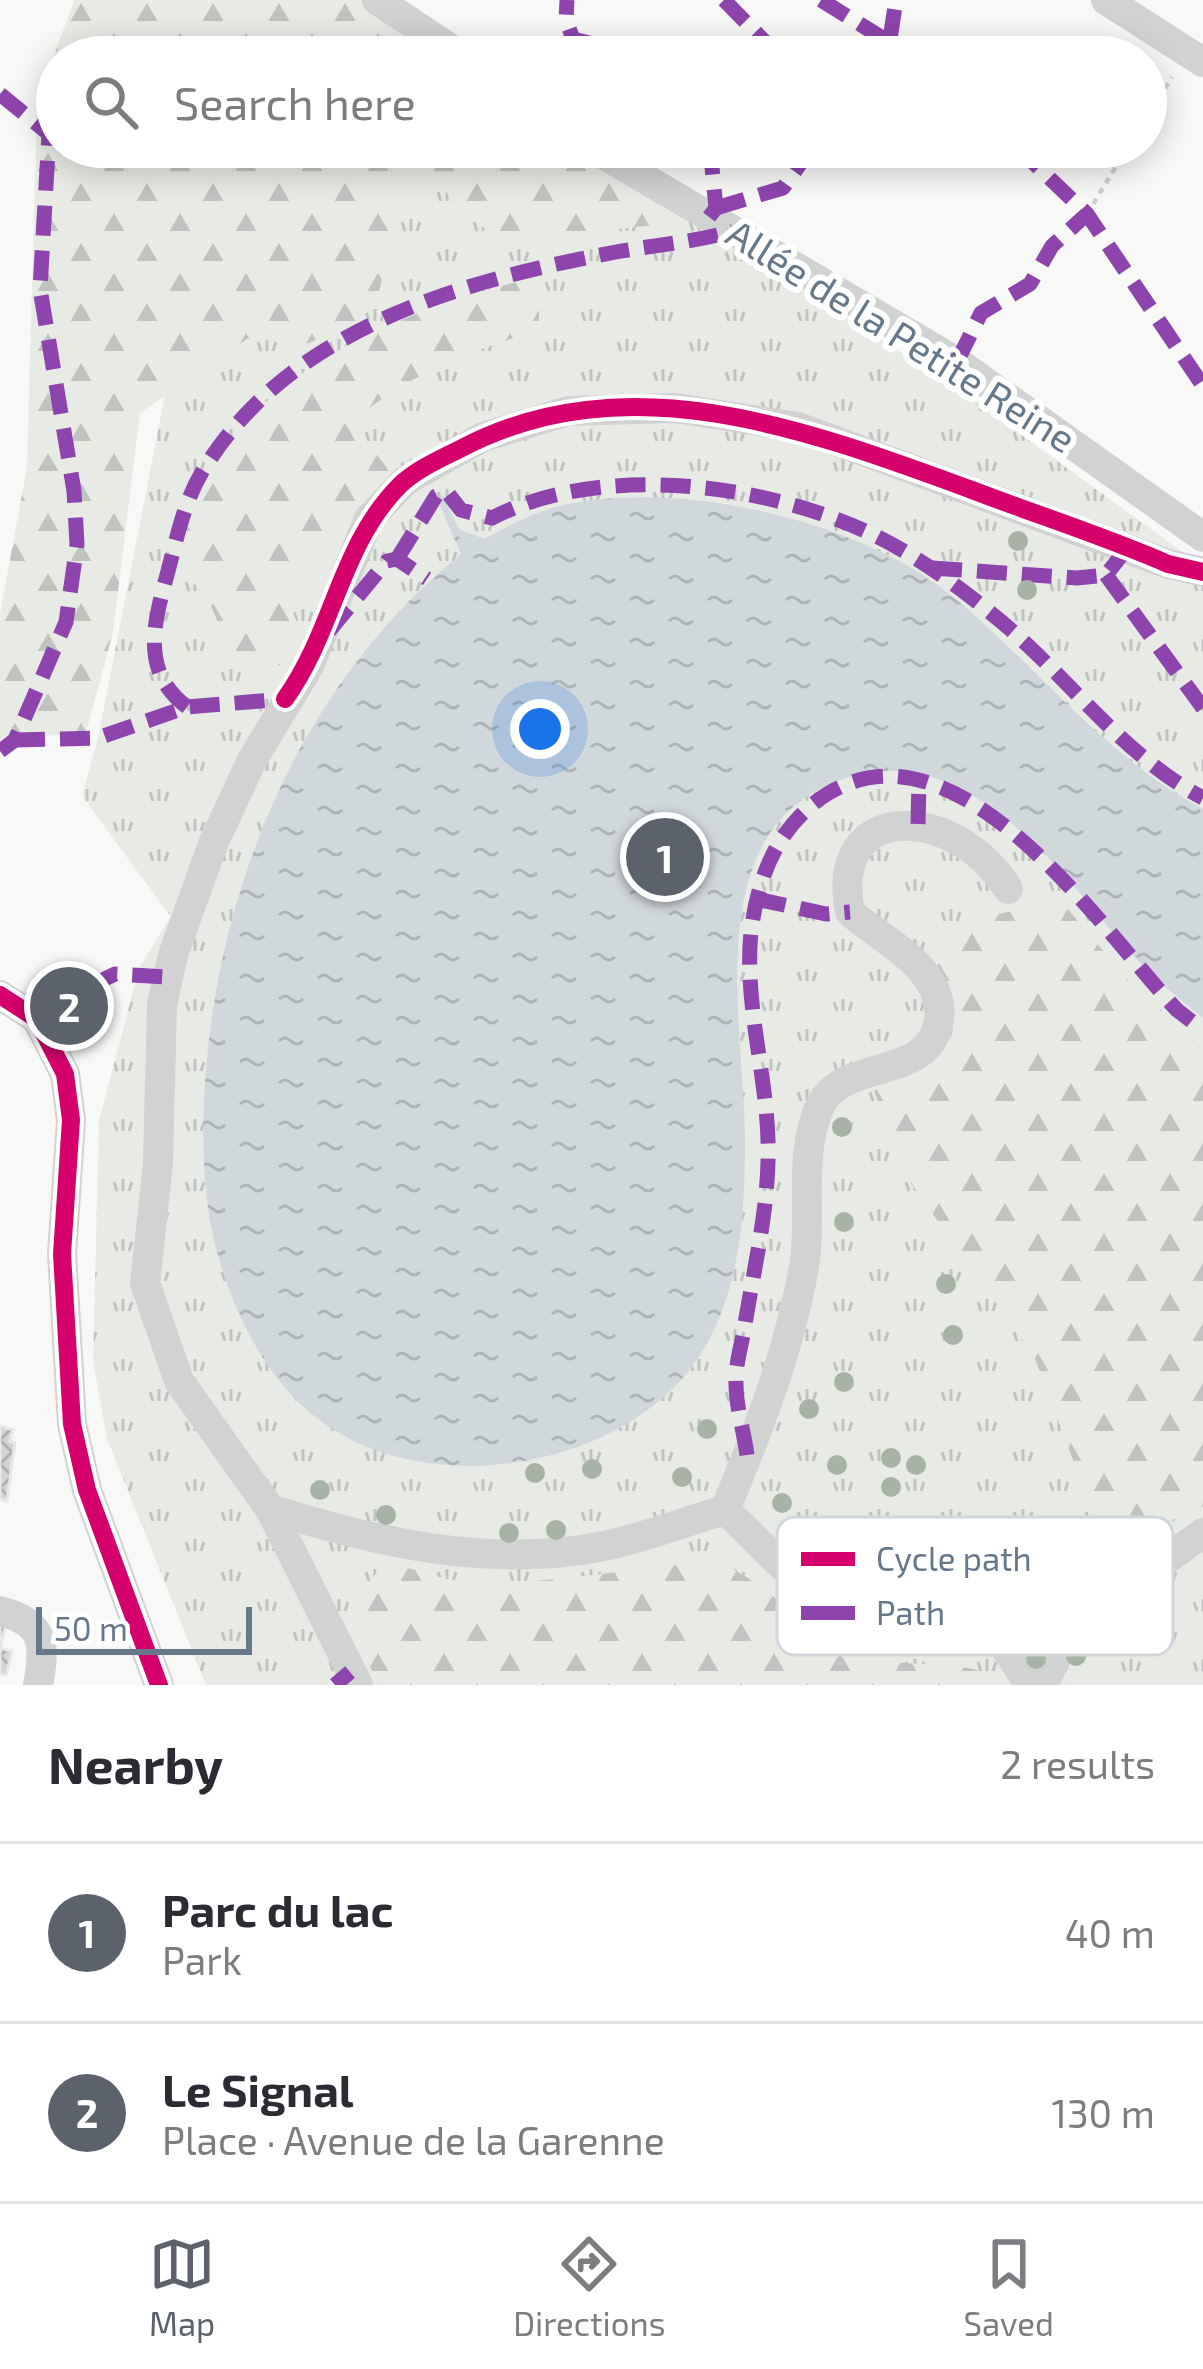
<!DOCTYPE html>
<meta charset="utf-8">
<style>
body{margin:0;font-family:"Exo 2",sans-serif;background:#f2f2f3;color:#2b2b33}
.scale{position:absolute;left:36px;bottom:30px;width:216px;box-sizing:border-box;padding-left:12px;border:6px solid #66788a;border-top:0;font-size:33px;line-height:42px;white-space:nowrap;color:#66788a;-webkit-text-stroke:9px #fff;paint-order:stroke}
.you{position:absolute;left:540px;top:729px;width:42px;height:42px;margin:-30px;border:9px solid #fff;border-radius:50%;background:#1a73e8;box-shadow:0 0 0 18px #1a73e833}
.badge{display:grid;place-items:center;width:78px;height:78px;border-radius:50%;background:#5c626b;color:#fff;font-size:39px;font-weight:700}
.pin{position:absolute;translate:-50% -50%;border:6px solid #fff;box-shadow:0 3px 12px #0006}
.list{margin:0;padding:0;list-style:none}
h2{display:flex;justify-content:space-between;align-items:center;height:156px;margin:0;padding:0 48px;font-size:51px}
h2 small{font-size:39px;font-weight:400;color:#7c7c81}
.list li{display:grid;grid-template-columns:78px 1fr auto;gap:36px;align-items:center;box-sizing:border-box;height:180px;padding:0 48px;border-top:3px solid #e1e1e2}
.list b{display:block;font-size:45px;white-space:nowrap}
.list p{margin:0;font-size:39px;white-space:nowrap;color:#7c7c81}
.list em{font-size:39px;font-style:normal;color:#7c7c81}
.icon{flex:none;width:66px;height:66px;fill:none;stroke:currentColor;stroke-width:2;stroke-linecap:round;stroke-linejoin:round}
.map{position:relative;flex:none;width:1203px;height:1685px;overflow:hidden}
.search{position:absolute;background:#fff;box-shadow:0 6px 30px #0003;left:36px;right:36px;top:36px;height:132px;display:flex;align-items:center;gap:30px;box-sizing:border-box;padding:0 42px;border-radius:66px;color:#7c7c81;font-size:45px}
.sheet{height:516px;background:#fff}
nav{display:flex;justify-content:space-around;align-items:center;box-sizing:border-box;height:168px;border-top:3px solid #e1e1e2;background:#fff;font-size:33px;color:#7c7c81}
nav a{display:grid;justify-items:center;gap:6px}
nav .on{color:#5c626b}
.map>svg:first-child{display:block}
</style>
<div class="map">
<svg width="1203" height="1685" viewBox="0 0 1203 1685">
<defs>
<pattern id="grass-tufts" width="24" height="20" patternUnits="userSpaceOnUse" patternTransform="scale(3)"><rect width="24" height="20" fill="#e8ebe5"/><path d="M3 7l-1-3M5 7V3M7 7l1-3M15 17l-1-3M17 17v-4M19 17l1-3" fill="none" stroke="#c0c3bf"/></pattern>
<pattern id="forest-firs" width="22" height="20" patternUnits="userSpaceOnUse" patternTransform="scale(3)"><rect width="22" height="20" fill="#e8ebe5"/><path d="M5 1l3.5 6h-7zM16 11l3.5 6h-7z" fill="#c0c3bf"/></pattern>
<pattern id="water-ripples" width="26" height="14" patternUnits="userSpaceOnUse" patternTransform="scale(3)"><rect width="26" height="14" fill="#d1d8dc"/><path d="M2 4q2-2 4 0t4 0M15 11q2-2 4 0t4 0" fill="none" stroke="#adb4b8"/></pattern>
<pattern id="building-cross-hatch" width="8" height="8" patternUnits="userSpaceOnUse" patternTransform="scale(3)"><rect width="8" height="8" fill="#d3d4d5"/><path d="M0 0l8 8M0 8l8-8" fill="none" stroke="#afb1b3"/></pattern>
</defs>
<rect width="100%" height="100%" fill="#f8f8f7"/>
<polygon fill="url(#grass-tufts)" points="225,147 582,147 964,393 1203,567 1203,1685 206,1685 107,1439 93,1361 99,1121 139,968 171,917 82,796 98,738 196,236"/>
<g fill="url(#forest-firs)">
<polygon points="74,0 367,0 462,57 57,57 57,147 613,147 704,201 673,223 534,238 494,235 460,211 430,170 405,175 377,301 359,321 309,343 247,339 140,413 113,632 86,733 0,739 0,614 27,467 37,103"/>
<path d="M529 279 539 299V330C464 353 413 372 351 422L396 479 347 533 332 567 298 577 289 601 306 648 283 664 246 676 224 663C223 619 210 597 179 568 177 548 184 533 190 514 238 375 398 311 529 279Z"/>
<path d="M1061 901 1127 979 1203 1049V1506L1187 1516 1102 1537 1034 1356 912 1185 874 1091C940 1059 980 1042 936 964L989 916Z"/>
<path d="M718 1562C768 1582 801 1629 851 1651 893 1670 938 1659 981 1671L989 1685H381C351 1637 349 1617 379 1568 405 1561 430 1578 458 1581 546 1588 632 1566 718 1562Z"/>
</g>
<path fill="url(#water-ripples)" d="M443 496 459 529 484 539C508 526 532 513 559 506 675 478 859 519 952 596 1036 665 1106 758 1203 809V1018C1178 998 1151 976 1129 951 1061 874 972 741 849 777 695 823 745 1023 745 1141 745 1212 741 1284 705 1347 635 1469 428 1504 318 1419 269 1382 237 1320 220 1262 204 1212 202 1154 204 1102 213 894 298 686 461 554L437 499Z"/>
<g fill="url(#building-cross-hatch)" stroke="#e8e8e7" stroke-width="3">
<polygon points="0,1426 13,1430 10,1441 15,1443 7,1501 0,1499"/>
<polygon points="0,1623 6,1625 0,1648 12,1651 6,1675 0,1674"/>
</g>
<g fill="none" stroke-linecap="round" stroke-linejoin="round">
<g stroke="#cecfd0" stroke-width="4.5" stroke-dasharray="6 6" stroke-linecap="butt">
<polyline points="1146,119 1172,77"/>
<polyline points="1087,214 1128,147"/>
</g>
<g stroke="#d1d2d2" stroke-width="30">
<polyline points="377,0 463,57"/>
<polyline points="1106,0 1203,62"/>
<polyline points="591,147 957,362 1203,537"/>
<polyline points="0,995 37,1019 65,1074 71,1120 62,1254 72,1424 87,1490 159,1685"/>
<path d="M270 1509C375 1542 488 1568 599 1547 641 1539 683 1522 725 1510 757 1539 791 1580 829 1602 903 1646 990 1645 1071 1628"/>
<path d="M725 1510C758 1431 789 1352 804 1267 813 1215 797 1154 821 1104 844 1058 932 1081 939 1019 945 968 882 941 850 912 828 798 956 804 1008 889"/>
<path d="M0 1611C44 1622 46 1644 38 1685"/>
<polyline points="1002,1643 1030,1685"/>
<polyline points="358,1685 270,1509 179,1381 145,1283 158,1163 162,1005 173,955 213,844 252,760 309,666 369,519 405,481 483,437 568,411 675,408 798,427 1168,564 1203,572"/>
<polyline points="1043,1685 1071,1628 1203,1533"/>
</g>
<g stroke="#8e44ad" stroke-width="15" stroke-dasharray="30 15" stroke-linecap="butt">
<polyline points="724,0 780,57"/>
<polyline points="821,0 913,57"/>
<polyline points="573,39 644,57"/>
<polyline points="890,39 896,0"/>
<polyline points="566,57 573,39 566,20 567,0"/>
<polyline points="0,94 49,134 40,289 74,491 77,544 66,622 15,740 0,751"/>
<polyline points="1017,147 1087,214 1203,386"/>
<polyline points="716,208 783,188 812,147"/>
<polyline points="709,217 716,208 710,147"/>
<polyline points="957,362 981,313 1030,284 1052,246 1087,214"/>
<path d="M397 559 436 496 446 491 461 510 492 518C601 462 765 483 874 535 923 559 969 594 1010 629 1074 685 1127 758 1203 798"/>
<polyline points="932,568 1077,578 1106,575 1128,547"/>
<polyline points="1106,575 1203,708"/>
<polyline points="329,631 387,561 397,559 427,579"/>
<path d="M187 707C141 672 153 626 167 575 176 541 184 502 202 472 289 328 461 281 616 252 655 245 695 242 733 231"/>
<polyline points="15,740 98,738 187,707 285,699"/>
<polyline points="918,824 919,781"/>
<polyline points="756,899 826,914 850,912"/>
<polyline points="90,986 115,974 168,977"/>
<path d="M747 1455C744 1432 736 1407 736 1384 735 1366 741 1347 744 1330 754 1267 770 1205 768 1140 766 1071 744 1002 751 932 758 876 778 825 827 794 959 713 1101 929 1177 1010L1203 1030"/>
<polyline points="335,1685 350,1672"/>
</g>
<g stroke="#fff" stroke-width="26">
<g id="cycleway">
<path d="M285 699C334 631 340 545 400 485 417 469 442 458 462 448 628 361 811 431 972 490 1037 515 1104 536 1168 564L1203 572"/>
<polyline points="0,995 37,1019 65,1074 71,1120 62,1254 72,1424 87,1490 159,1685"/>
</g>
</g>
<use href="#cycleway" stroke="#d6006c" stroke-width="18"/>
</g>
<g fill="#a7b3a4">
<circle cx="1018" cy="541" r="10"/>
<circle cx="1027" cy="590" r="10"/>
<circle cx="842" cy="1127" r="10"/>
<circle cx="844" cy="1222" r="10"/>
<circle cx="946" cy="1284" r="10"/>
<circle cx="953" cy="1335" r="10"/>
<circle cx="844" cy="1382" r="10"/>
<circle cx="809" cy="1409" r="10"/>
<circle cx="707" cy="1429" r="10"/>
<circle cx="891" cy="1458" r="10"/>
<circle cx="837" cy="1465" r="10"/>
<circle cx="916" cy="1465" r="10"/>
<circle cx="592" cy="1469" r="10"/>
<circle cx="535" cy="1473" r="10"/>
<circle cx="682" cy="1477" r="10"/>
<circle cx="891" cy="1487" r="10"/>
<circle cx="320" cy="1490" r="10"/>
<circle cx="782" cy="1503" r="10"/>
<circle cx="386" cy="1515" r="10"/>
<circle cx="556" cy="1530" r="10"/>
<circle cx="509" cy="1533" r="10"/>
<circle cx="1076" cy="1656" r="10"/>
<circle cx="1036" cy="1659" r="10"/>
</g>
<g text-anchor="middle" stroke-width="12" stroke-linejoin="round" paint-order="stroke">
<g font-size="39" fill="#66788a" stroke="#fff">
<text transform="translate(901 336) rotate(32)" y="14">Allée de la Petite Reine</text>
</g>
</g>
<rect x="777" y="1517" width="396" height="138" rx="18" fill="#fff" stroke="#d1d6dc" stroke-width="3"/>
<rect x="801" y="1552" width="54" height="14" fill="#d6006c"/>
<rect x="801" y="1606" width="54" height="14" fill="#8e44ad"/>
<g font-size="33" fill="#66788a">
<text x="876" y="1571">Cycle path</text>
<text x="876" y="1625">Path</text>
</g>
</svg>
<div class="scale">50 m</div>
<div class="you"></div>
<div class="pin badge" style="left:665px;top:857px">1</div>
<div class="pin badge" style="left:69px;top:1006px">2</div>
<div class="search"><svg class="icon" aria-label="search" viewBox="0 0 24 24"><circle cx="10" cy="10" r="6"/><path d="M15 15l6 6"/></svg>Search here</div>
</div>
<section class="sheet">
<h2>Nearby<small>2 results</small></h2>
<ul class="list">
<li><span class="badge">1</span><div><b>Parc du lac</b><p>Park</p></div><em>40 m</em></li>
<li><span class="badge">2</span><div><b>Le Signal</b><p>Place · Avenue de la Garenne</p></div><em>130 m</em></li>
</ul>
</section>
<nav>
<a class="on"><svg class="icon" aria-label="map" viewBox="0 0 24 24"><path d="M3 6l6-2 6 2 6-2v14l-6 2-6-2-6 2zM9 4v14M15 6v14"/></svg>Map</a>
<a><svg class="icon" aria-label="directions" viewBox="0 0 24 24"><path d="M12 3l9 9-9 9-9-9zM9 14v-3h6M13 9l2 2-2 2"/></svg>Directions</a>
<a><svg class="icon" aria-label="saved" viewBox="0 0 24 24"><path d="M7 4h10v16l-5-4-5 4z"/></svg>Saved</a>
</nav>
